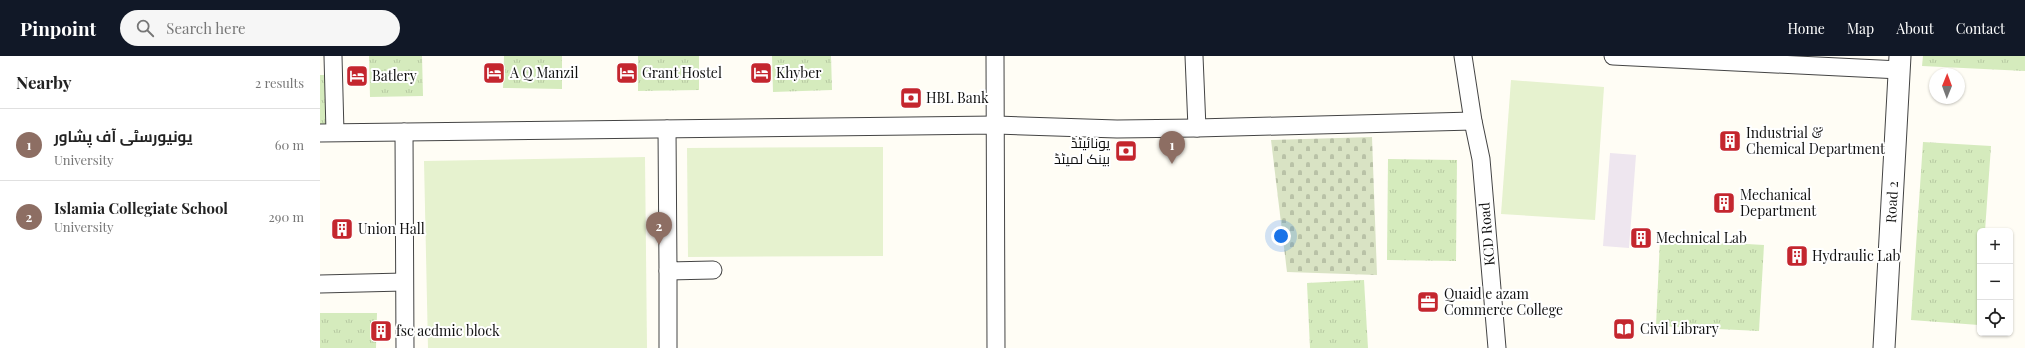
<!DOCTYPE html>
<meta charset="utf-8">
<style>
body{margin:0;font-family:"Playfair Display",Cairo,serif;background:#f6f6f6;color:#222}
.controls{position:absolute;right:12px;bottom:12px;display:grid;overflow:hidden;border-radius:6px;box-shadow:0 1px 3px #0004}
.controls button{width:36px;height:36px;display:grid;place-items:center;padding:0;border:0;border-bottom:1px solid #e0e0e0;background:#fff;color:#222;font:20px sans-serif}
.compass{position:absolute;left:1609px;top:12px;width:36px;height:36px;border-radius:50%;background:#fff;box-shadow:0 1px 3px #0004;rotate:1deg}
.you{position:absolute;left:961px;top:180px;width:14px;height:14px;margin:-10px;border:3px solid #fff;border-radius:50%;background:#1a73e8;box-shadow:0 0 0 6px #1a73e833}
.badge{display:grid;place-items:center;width:26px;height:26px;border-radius:50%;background:#111827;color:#fff;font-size:13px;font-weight:700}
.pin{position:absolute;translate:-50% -33px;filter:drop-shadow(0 1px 2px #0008)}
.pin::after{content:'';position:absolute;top:21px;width:14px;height:12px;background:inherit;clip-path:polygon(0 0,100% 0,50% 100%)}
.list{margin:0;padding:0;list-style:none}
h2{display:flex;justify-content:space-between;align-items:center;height:52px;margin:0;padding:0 16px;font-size:17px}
h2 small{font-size:13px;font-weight:400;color:#767676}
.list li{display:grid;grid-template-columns:26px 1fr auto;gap:12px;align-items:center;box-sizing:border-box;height:72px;padding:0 16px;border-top:1px solid #e0e0e0}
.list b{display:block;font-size:15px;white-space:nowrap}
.list p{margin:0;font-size:13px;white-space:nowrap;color:#767676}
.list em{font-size:13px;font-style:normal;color:#767676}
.icon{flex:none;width:22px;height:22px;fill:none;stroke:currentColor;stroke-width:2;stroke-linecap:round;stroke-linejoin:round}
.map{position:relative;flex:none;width:1705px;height:292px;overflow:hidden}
header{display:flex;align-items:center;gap:24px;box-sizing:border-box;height:56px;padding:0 20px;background:#111827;color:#fff}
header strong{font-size:19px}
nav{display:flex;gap:22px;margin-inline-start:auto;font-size:14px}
.search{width:280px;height:36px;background:#f6f6f6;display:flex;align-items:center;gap:10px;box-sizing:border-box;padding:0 14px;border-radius:22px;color:#767676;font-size:15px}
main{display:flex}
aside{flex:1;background:#fff}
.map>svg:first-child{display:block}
</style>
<header>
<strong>Pinpoint</strong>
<div class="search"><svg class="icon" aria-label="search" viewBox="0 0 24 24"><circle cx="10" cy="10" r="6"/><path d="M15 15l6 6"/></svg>Search here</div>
<nav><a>Home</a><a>Map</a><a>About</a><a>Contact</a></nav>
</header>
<main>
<aside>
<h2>Nearby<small>2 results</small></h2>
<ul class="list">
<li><span class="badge" style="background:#8d6e63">1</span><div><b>یونیورسٹی آف پشاور</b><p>University</p></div><em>60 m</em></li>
<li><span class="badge" style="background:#8d6e63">2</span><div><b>Islamia Collegiate School</b><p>University</p></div><em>290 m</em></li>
</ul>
</aside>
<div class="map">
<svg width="1705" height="292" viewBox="0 0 1705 292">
<defs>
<pattern id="grass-tufts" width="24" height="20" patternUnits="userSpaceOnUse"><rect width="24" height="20" fill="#d5ebbd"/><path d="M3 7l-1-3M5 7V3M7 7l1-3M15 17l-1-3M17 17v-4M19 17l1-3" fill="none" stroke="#b6c8a1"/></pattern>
<pattern id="cemetery-stones" width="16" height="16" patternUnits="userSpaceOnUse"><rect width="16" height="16" fill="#d9e3c4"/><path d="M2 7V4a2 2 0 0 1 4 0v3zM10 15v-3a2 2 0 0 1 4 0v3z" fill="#b9c2a7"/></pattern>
</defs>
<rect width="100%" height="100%" fill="#fffdf5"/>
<polygon fill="#eee6ef" points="1290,97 1316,99 1309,192 1283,190"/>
<g fill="url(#grass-tufts)">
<polygon points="49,0 102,0 103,40 50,41"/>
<polygon points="184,0 242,0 242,33 183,32"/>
<polygon points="318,0 379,0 379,34 318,35"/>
<polygon points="452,0 511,0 512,34 453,36"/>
<polygon points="1603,0 1705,0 1705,15 1602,10"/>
<polygon points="0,19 14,19 15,76 0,77"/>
<polygon points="1603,86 1671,90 1665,175 1660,175 1659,269 1591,264"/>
<polygon points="1068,103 1137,104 1136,205 1067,204"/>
<polygon points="1340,183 1444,189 1439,275 1336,270"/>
<polygon points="1044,224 1048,292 990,292 987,227"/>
<polygon points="0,257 57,257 56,292 0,292"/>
</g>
<polygon fill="url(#cemetery-stones)" points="1052,81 1057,219 967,216 951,84"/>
<g fill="#e6f2cf">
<polygon points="1191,24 1284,31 1275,164 1181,158"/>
<polygon points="563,91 563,200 368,201 367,92"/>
<polygon points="325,101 327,292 108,292 104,105"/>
</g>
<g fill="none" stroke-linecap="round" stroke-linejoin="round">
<g stroke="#444" stroke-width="19">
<g id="minor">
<polyline points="13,0 15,76"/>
<polyline points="675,0 676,292"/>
<polyline points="874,0 877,72"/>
<polyline points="1143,0 1153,65 1161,103 1177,292"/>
<polyline points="1293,0 1580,14"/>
<polyline points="347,73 348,215 393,214"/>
<polyline points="84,76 85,292"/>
<polyline points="0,77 676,69 797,73 877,72 1153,65"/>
<polyline points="0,228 84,226"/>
<polyline points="348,292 348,215"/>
</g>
</g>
<g stroke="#444" stroke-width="23">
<polyline id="tertiary" points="1564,292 1580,0"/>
</g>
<use href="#minor" stroke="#fff" stroke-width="17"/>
<use href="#tertiary" stroke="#fff" stroke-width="21"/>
</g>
<defs>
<g id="hotel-square" transform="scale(1.15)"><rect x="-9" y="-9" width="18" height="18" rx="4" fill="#c4262e" stroke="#fff"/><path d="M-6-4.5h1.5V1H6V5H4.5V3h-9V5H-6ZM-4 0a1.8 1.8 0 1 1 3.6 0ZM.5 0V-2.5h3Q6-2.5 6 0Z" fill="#fff"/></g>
<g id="bank-square" transform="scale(1.15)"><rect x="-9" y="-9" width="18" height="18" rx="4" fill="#c4262e" stroke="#fff"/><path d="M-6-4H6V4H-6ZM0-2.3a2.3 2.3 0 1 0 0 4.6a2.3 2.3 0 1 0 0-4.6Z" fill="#fff"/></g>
<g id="building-square" transform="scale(1.15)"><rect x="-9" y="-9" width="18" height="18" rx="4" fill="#c4262e" stroke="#fff"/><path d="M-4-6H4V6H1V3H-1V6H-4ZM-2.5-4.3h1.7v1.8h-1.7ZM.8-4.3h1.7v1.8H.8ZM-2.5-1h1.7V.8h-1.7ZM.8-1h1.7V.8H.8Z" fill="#fff"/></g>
<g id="office-square" transform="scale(1.15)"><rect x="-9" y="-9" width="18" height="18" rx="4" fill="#c4262e" stroke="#fff"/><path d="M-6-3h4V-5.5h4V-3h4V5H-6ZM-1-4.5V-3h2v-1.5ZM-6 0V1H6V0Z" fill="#fff"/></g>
<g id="library-square" transform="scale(1.15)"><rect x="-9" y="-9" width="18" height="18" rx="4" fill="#c4262e" stroke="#fff"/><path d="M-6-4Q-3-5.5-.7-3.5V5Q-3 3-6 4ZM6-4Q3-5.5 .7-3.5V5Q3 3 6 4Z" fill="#fff"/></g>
</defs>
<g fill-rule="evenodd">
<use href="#hotel-square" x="174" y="17"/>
<use href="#hotel-square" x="307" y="17"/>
<use href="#hotel-square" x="441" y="17"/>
<use href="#hotel-square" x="37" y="20"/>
<use href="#bank-square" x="591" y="42"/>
<use href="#building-square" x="1410" y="85"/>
<use href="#bank-square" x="806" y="95"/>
<use href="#building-square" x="1404" y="147"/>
<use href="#building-square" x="22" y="173"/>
<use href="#building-square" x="1321" y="182"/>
<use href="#building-square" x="1477" y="200"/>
<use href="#office-square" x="1108" y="246"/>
<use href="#library-square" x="1304" y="273"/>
<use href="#building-square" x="61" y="275"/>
</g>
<g text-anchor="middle" stroke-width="4" stroke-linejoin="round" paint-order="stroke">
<g font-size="14" fill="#111" stroke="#fff" text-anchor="start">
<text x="190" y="22">A Q Manzil</text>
<text x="322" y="22">Grant Hostel</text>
<text x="456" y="22">Khyber</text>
<text x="52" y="25">Batlery</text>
<text x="606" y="47">HBL Bank</text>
<text x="1426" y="82">Industrial &amp;<tspan x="1426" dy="16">Chemical Department</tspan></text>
<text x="790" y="92" text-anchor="end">یونائیٹڈ<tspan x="790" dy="16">بینک لمیٹڈ</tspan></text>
<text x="1420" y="144">Mechanical<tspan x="1420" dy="16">Department</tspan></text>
<text x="38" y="178">Union Hall</text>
<text x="1336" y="187">Mechnical Lab</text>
<text x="1492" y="205">Hydraulic Lab</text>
<text x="1124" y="243">Quaid e azam<tspan x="1124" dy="16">Commerce College</tspan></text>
<text x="1320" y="278">Civil Library</text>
<text x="76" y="280">fsc acdmic block</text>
</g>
<g font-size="14" fill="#111" stroke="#fff">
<text transform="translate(1572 146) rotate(-87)" y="5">Road 2</text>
<text transform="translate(1167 178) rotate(-95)" y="5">KCD Road</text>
</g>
</g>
</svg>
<div class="controls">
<button>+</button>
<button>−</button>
<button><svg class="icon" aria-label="locate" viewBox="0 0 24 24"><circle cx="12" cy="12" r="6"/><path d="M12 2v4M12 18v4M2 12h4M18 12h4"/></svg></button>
</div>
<svg class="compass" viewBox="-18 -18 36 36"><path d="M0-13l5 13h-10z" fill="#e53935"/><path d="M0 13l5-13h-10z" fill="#767676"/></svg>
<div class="you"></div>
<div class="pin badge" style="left:852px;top:108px;background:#8d6e63">1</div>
<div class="pin badge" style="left:339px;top:189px;background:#8d6e63">2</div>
</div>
</main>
